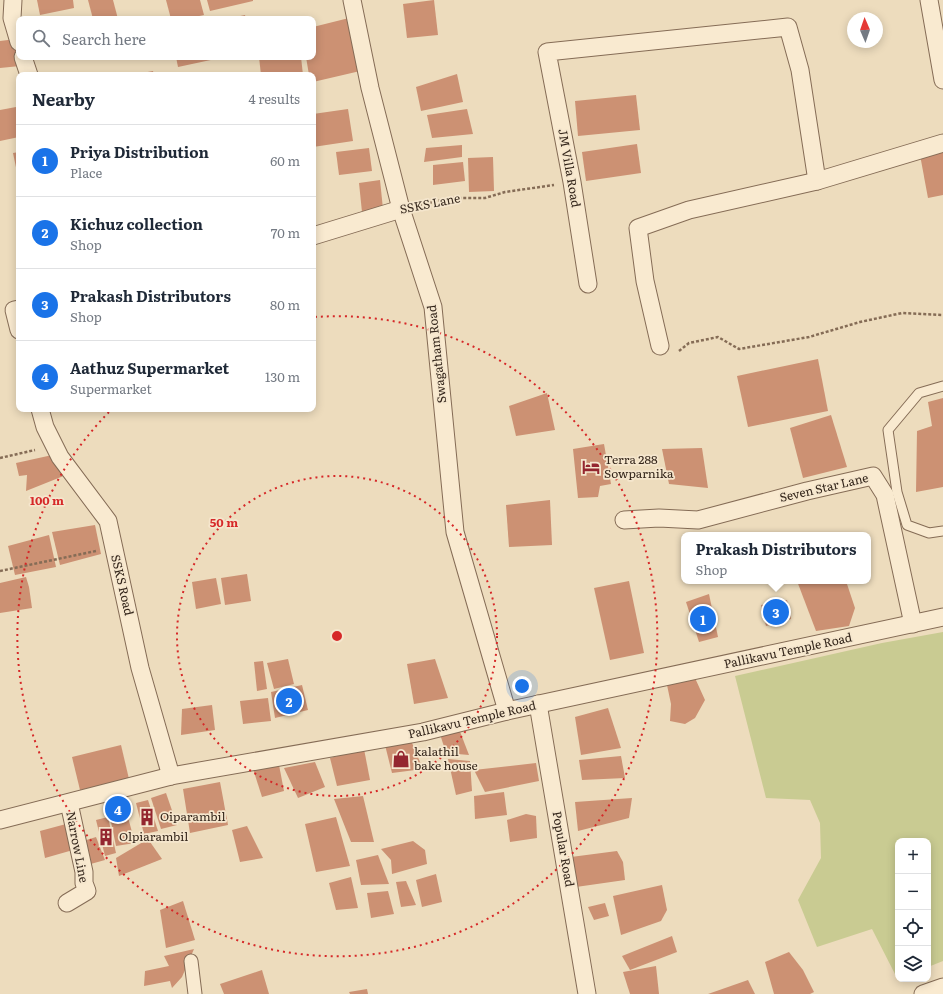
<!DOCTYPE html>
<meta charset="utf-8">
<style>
body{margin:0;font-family:Literata,serif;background:#f2f2f3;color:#1f2937}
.controls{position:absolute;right:12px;bottom:12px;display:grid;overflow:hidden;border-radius:8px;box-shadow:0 2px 10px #0003}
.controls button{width:36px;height:36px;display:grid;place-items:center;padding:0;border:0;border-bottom:1px solid #e0e1e3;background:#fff;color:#1f2937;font:20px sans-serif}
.compass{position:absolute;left:847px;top:12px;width:36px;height:36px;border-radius:50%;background:#fff;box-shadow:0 2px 10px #0003;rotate:358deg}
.you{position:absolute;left:522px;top:686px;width:14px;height:14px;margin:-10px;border:3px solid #fff;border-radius:50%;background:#1a73e8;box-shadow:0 0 0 6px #1a73e833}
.badge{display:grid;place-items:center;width:26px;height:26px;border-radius:50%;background:#1a73e8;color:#fff;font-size:13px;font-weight:700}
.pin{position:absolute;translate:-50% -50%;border:2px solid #fff;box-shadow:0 1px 4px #0006}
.popup{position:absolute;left:681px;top:532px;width:190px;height:52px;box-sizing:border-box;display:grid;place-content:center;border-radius:8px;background:#fff;filter:drop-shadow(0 1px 3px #0005);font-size:13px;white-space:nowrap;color:#747a83}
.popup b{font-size:15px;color:#1f2937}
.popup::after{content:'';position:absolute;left:50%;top:100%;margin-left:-8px;border:8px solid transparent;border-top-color:#fff}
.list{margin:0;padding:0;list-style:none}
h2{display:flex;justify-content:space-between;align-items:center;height:52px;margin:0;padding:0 16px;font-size:17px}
h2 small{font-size:13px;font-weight:400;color:#747a83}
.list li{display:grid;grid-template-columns:26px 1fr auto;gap:12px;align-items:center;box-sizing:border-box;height:72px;padding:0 16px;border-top:1px solid #e0e1e3}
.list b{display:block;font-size:15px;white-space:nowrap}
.list p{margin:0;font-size:13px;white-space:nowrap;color:#747a83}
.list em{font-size:13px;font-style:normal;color:#747a83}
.icon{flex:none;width:22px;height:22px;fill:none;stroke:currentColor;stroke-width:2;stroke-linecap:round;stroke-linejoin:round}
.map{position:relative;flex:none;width:943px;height:994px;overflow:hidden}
.search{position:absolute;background:#fff;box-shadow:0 2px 10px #0003;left:16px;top:16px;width:300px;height:44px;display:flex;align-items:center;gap:10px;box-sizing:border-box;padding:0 14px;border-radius:8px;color:#747a83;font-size:15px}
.panel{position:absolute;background:#fff;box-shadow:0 2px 10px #0003;left:16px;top:72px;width:300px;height:340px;border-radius:8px}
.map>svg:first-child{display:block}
</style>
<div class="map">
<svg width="943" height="994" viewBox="0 0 943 994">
<rect width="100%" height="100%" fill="#eddcbd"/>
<polygon fill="#c9cb92" points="943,632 943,961 928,967 928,841 898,841 897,978 872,929 817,947 798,900 821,858 820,823 810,800 766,798 735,676 882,643"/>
<g fill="#cc9173">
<polygon points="37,0 73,0 74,8 40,15"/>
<polygon points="88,0 113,0 118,19 93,19"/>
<polygon points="166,0 200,0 204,15 185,19 171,19"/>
<polygon points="207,0 253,0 253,1 210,11"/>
<polygon points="434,0 438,35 407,38 403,4"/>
<polygon points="245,15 246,19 232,19 231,18"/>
<polygon points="361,15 373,68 313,82 313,75 309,75 306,57 313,57 313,27"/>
<polygon points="16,39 20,66 0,68 0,41"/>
<polygon points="176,57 220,57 220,58 178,67"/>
<polygon points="259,57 301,57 303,75 261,75"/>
<polygon points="153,71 154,75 138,75 137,74"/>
<polygon points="457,74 463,102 421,111 416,87"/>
<polygon points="636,95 640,130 578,136 575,101"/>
<polygon points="16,107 19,122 19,137 0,141 0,110"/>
<polygon points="348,109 353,141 313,147 313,114"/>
<polygon points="467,109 473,134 432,138 427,115"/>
<polygon points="637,144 641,173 586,181 582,152"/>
<polygon points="462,145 462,157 424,162 426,148"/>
<polygon points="369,148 372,171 339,175 336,152"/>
<polygon points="943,150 943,195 928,198 920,155"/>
<polygon points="19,152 19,177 18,177 13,153"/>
<polygon points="493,157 494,191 469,192 468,158"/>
<polygon points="463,162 465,181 433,185 433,165"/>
<polygon points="380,180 383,209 362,212 359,183"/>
<polygon points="818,359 828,411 748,427 737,376"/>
<polygon points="547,393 555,430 516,436 509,406"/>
<polygon points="943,398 943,487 916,492 917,431 932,426 928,402"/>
<polygon points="831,415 847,467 803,478 790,428"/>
<polygon points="604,444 611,484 600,486 598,497 578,498 573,449"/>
<polygon points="702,448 708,488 669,484 662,449"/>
<polygon points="66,452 76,471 26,491 27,475 19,476 16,463"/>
<polygon points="550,500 552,545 509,547 506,505"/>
<polygon points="95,525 101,554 60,565 52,532"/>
<polygon points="49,535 56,567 15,575 8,546"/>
<polygon points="247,574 251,601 225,605 221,578"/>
<polygon points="26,577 29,587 32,608 0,613 0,583"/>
<polygon points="216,578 221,604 196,609 192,582"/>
<polygon points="629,581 644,653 610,660 594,588"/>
<polygon points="797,581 846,581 855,608 849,626 816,631"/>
<polygon points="709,594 718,637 699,642 686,602"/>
<polygon points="787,600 791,619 766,626 761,605"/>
<polygon points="288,659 294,684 274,689 267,663"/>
<polygon points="435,659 448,698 414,704 407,664"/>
<polygon points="263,661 267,689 257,691 254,662"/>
<polygon points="695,678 705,700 695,718 685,724 670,721 671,704 667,685"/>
<polygon points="302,685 308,710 275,718 271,692"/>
<polygon points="268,698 271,721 243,724 240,701"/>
<polygon points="212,705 215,730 181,735 182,709"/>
<polygon points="608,708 621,748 581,755 575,717"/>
<polygon points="459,729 469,755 446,753 440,734"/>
<polygon points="412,743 423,769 392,773 385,745"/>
<polygon points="121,745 129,779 80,790 72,757"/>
<polygon points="364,749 370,780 337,786 330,758"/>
<polygon points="621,756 625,778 582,780 579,760"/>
<polygon points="448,759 470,761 472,791 456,795"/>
<polygon points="315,762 325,787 298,798 284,768"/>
<polygon points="536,763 539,781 485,792 474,770"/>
<polygon points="279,765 284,791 262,797 253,769"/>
<polygon points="220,782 228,825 190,833 183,789"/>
<polygon points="504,792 507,815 475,819 474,796"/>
<polygon points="166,793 177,825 161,829 151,798"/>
<polygon points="363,796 374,842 351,842 334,799"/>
<polygon points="632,798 629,818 578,831 575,802"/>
<polygon points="123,799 135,843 116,846 107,803"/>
<polygon points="148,800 158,831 144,834 136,803"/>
<polygon points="526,814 536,816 537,838 510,842 507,820"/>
<polygon points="108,817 116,853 105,856 96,820"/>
<polygon points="336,817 350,866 316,872 305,824"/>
<polygon points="66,824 73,850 45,858 40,831"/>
<polygon points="247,826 263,858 240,862 232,830"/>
<polygon points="96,837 105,860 87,865 80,842"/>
<polygon points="148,839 162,859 119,876 116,858"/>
<polygon points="413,841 425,850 427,864 392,874 391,860 381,849"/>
<polygon points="617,851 623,862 625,880 576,887 571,857"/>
<polygon points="378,855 389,884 361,885 356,860"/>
<polygon points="436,874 442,902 422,907 416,880"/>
<polygon points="351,877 358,908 336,910 329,883"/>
<polygon points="406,881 416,905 401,907 396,882"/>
<polygon points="662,885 667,910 661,921 621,935 613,896"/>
<polygon points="388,891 394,914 371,918 367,893"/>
<polygon points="183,901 195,940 166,948 160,910"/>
<polygon points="605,903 609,916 594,920 588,907"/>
<polygon points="672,936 677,952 630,970 622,956"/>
<polygon points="194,949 182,977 172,988 170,981 144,986 145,971 169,966 164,956"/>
<polygon points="789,952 803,970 814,992 810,994 774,994 765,962"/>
<polygon points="656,966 659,994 630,994 623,972"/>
<polygon points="262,970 269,994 224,994 220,984"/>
<polygon points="748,980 755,994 708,994"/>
<polygon points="367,989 368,994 350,994 349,992"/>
</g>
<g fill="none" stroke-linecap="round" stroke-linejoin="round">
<g stroke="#856c56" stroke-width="11">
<polyline id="service" points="943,386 919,393 888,430 897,492 907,525 929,533 943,531"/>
</g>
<g stroke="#856c56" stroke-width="15">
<polyline id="pedestrian" points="191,961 195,994"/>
</g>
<g stroke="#856c56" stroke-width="19">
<g id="minor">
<polyline points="13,0 12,18 19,42"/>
<polyline points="352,0 370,88 401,209 433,307 455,532 507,711"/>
<polyline points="929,0 943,80"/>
<polyline points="23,57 29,75"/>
<polyline points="313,236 401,209"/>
<polyline points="588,284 572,182 547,52 788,27 800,70 817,181"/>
<polyline points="19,309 14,310 19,330"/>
<polyline points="660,346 645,281 638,228 689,210 817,181 943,143"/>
<polyline points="40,409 45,427 60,457 108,521 140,668 171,776"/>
<polyline points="624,520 659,518 698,520 807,491 873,476 885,495 913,624"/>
<polyline points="538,704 587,994"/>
<polyline points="0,820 171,776 423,732 507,711 943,617"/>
<polyline points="67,903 87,891 84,883 84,872 69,803"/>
<polyline points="923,994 943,987"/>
</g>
</g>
<g stroke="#856c56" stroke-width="2.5" stroke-dasharray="3 2" stroke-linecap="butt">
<polyline points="419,205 451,198 485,198 505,192 554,185"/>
<polyline points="679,351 689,343 718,337 739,349 809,337 860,322 902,313 943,315"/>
<polyline points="0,458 35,450"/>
<polyline points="0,571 96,551"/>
</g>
<use href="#service" stroke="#f9ead0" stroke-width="9"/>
<use href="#pedestrian" stroke="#f9ead0" stroke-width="13"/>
<use href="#minor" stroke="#f9ead0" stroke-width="17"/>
</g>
<g fill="none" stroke="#d62828" stroke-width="2" stroke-dasharray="2 4">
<circle cx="337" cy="636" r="160"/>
<path d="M315 317A320 320 0 1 1 111 410"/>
</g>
<defs>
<g id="hotel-bare" transform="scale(1.38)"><path d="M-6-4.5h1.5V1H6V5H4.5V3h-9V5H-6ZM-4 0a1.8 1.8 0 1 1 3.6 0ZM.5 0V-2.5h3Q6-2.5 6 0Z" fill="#94262f" stroke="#f5e6cd" stroke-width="2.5" paint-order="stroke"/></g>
<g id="shop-bare" transform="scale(1.38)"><path d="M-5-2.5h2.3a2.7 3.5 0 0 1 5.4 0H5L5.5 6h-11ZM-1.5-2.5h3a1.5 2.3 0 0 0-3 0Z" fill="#94262f" stroke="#f5e6cd" stroke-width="2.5" paint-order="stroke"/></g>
<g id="building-bare" transform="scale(1.38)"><path d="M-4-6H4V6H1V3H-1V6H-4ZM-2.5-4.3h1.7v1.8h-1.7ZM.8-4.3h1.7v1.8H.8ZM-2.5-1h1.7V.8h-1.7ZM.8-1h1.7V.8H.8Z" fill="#94262f" stroke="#f5e6cd" stroke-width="2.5" paint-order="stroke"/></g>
</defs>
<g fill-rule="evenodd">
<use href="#hotel-bare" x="591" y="467"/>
<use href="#shop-bare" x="401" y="759"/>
<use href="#building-bare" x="147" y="817"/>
<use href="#building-bare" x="106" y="837"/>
</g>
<g text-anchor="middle" stroke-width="3.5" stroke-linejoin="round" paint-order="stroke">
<g font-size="12" fill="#34261b" stroke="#f5e6cd">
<text transform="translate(569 168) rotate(80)" y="4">JM Villa Road</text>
<text transform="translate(430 204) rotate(-11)" y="4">SSKS Lane</text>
<text transform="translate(437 354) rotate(-96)" y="4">Swagatham Road</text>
<text transform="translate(824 488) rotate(-13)" y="4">Seven Star Lane</text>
<text transform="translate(122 585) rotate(77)" y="4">SSKS Road</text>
<text transform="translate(788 651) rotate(-12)" y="4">Pallikavu Temple Road</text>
<text transform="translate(472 720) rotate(-13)" y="4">Pallikavu Temple Road</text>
<text transform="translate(77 847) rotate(79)" y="4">Narrow Line</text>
<text transform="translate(563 849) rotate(80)" y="4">Popular Road</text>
</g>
<g font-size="12" fill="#34261b" stroke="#f5e6cd" text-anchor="start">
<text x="604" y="464">Terra 288<tspan x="604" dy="14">Sowparnika</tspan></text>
<text x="414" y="756">kalathil<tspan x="414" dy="14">bake house</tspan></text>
<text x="160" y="821">Oiparambil</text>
<text x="119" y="841">Olpiarambil</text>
</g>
</g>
<circle cx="337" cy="636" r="6" fill="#d62828" stroke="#f5e6cd" stroke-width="2"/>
<g font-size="12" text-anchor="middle" font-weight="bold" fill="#d62828" stroke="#f5e6cd" stroke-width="3.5" stroke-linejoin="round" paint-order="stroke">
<text x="47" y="505">100 m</text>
<text x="224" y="527">50 m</text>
</g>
</svg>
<div class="controls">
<button>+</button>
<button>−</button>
<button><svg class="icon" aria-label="locate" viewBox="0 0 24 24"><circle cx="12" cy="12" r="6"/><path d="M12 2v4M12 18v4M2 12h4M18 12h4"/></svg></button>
<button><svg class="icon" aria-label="layers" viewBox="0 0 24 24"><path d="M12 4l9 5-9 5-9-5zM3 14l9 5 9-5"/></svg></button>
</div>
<svg class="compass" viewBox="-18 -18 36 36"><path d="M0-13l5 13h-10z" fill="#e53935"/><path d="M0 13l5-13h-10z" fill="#747a83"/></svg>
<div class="you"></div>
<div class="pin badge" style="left:703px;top:619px">1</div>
<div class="pin badge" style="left:289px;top:701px">2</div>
<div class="pin badge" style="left:776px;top:612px">3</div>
<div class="popup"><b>Prakash Distributors</b>Shop</div>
<div class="pin badge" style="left:118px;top:809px">4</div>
<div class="search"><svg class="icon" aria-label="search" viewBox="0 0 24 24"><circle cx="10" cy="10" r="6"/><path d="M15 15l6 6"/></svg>Search here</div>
<section class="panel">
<h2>Nearby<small>4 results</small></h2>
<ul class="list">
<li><span class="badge">1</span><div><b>Priya Distribution</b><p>Place</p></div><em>60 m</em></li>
<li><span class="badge">2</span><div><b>Kichuz collection</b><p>Shop</p></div><em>70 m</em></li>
<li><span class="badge">3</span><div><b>Prakash Distributors</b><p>Shop</p></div><em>80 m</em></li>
<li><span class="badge">4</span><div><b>Aathuz Supermarket</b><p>Supermarket</p></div><em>130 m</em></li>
</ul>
</section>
</div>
